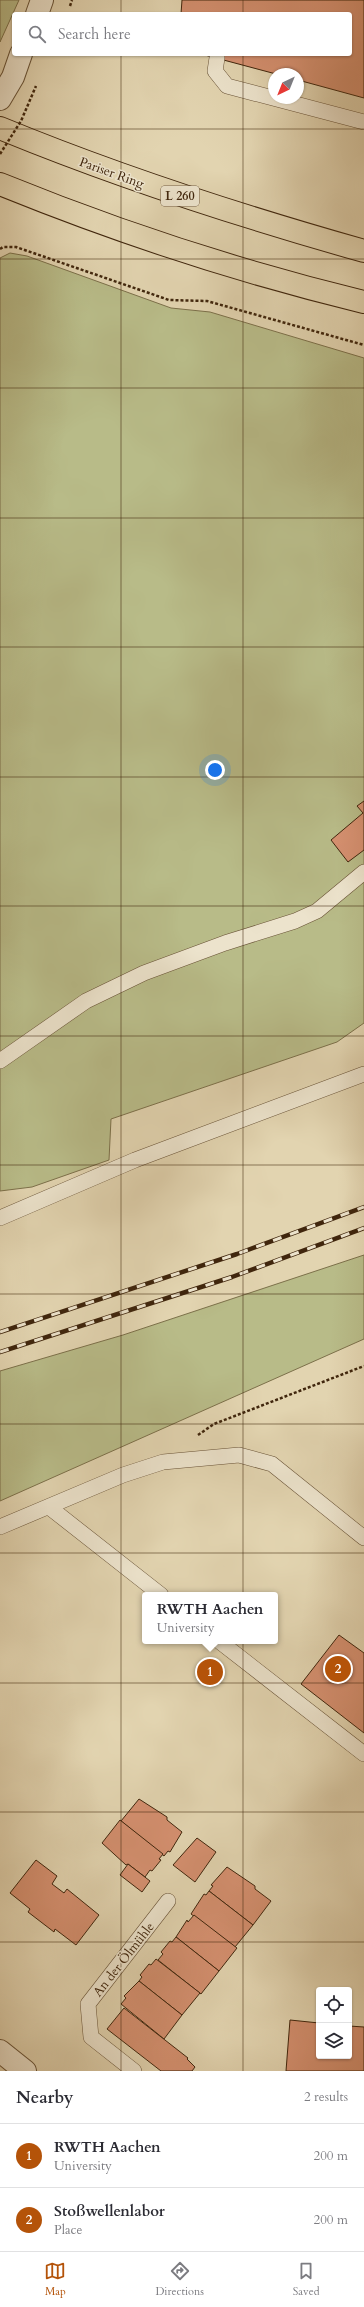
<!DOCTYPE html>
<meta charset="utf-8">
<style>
body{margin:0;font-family:Cardo,serif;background:#f2f2f3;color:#2b2b33}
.controls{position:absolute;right:12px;bottom:12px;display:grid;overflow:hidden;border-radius:4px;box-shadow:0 1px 3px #0004}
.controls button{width:36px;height:36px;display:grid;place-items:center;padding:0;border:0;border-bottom:1px solid #e1e1e2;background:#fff;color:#2b2b33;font:20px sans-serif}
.compass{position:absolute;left:268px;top:68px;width:36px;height:36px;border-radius:50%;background:#fff;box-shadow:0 1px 3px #0004;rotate:223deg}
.you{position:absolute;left:215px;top:770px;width:14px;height:14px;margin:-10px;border:3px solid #fff;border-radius:50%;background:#1a73e8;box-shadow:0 0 0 6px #1a73e833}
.badge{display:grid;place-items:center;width:26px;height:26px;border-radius:50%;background:#b45309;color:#fff;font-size:13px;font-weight:700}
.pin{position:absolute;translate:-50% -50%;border:2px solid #fff;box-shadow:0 1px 4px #0006}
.popup{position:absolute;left:142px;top:1592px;width:136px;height:52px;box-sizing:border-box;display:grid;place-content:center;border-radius:4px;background:#fff;filter:drop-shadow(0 1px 3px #0005);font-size:13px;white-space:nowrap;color:#7c7c81}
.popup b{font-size:15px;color:#2b2b33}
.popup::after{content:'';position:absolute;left:50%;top:100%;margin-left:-8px;border:8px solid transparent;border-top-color:#fff}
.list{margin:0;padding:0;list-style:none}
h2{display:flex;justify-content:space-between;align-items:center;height:52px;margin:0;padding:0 16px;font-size:17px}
h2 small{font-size:13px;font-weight:400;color:#7c7c81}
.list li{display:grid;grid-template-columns:26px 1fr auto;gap:12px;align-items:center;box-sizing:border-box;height:64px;padding:0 16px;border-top:1px solid #e1e1e2}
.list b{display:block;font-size:15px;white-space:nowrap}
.list p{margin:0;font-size:13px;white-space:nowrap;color:#7c7c81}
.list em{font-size:13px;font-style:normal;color:#7c7c81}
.icon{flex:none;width:22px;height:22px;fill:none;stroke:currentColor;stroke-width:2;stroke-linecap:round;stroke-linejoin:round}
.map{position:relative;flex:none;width:364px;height:2071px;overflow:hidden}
.search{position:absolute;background:#fff;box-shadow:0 1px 3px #0004;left:12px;right:12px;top:12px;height:44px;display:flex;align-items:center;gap:10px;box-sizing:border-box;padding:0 14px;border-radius:4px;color:#7c7c81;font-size:15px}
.sheet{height:180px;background:#fff}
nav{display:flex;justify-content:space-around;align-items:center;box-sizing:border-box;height:56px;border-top:1px solid #e1e1e2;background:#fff;font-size:11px;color:#7c7c81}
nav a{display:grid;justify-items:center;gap:2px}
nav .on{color:#b45309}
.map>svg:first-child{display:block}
</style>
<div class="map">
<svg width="364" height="2071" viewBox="0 0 364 2071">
<rect width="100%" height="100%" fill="#e2d4b0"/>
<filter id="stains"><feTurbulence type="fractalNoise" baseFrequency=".005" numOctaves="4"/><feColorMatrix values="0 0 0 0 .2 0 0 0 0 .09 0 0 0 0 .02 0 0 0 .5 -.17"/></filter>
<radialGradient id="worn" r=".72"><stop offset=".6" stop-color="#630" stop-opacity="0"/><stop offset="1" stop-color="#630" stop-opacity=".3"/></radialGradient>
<g fill="#b8bb88" stroke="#7c704a">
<polygon points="0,0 19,0 0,42"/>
<polygon points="10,253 27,256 171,308 210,312 364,358 364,1023 337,1042 111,1119 109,1160 32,1187 0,1191 0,258"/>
<polygon points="364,1255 364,1339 0,1501 0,1371 123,1335"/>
</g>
<g fill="#d59070" stroke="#40260d">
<polygon points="182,0 364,0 364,98 298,80 298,74 276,74 201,54 350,54 350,14 181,14"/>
<polygon points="364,801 364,850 348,862 331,840 363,813 357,806"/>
<polygon points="339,1635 364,1653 364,1733 301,1684"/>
<polygon points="139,1799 167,1817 167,1820 182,1832 170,1852 168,1851 164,1856 121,1821"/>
<polygon points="120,1820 163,1854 159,1859 161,1860 152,1871 150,1870 145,1877 128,1864 126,1865 102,1843"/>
<polygon points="197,1838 216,1852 195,1882 173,1865"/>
<polygon points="36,1860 57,1876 52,1884 64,1893 67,1889 99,1915 76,1945 55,1929 54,1932 28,1912 30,1909 10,1893"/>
<polygon points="128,1864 150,1881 142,1892 120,1875"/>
<polygon points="227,1867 255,1886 255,1889 271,1901 253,1925 209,1891 213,1886 211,1885"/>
<polygon points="209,1891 253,1925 235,1947 191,1914 204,1894 206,1895"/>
<polygon points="194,1915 237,1948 219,1971 176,1937 187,1920 188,1922"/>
<polygon points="176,1937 219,1971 201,1994 158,1960 163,1954 161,1952 170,1941 172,1942"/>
<polygon points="156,1959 200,1993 182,2015 139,1981 142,1977 140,1975 149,1964 151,1965"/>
<polygon points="139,1981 182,2015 164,2039 121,2004 126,1998 124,1996"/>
<polygon points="124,2008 188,2058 187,2059 195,2067 192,2071 161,2071 107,2029"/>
<polygon points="290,2020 319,2023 319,2056 349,2056 349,2026 364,2027 364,2071 286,2071"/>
</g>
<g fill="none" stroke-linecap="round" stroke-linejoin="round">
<g stroke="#685236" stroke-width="16">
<g id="service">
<polyline points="217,58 215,71 227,86 364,122"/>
<polyline points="0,1061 86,1001 144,973 225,943 295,921 317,911 364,872"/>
<polyline points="0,1218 135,1160 364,1074"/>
<polyline points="49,1507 161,1595"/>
<polyline points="0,1527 123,1475 163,1462 239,1455 272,1464 364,1538"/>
<polyline points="219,1641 364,1754"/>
<polyline points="134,2071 91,2037 88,2004 168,1901"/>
</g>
</g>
<g stroke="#685236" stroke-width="24">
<g id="tertiary">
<polyline points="37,14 42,0"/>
<polyline points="0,99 13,77 21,54"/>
<polyline points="0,2051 25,2071"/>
</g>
</g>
<g stroke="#40260d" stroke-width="24">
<g id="trunk">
<path d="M0 128C119 177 240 216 364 251"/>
<path d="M0 184C118 232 240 272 364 302"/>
</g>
</g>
<g stroke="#40260d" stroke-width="2.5" stroke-dasharray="3 2" stroke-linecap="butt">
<polyline points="70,6 72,0"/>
<polyline points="0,249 3,247 16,247 169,300 207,301 364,345"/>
<polyline points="198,1435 214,1424 364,1366"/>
</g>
<use href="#service" stroke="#ece3cc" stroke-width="15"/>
<use href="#tertiary" stroke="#ece3cc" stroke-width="22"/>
<use href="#trunk" stroke="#e2d4b0" stroke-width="22"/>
<g stroke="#40260d" stroke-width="4.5">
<g id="rail">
<polyline points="0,1332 237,1254 364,1207"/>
<polyline points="0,1352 232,1277 364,1228"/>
</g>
</g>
<use href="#rail" stroke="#ece3cc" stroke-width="3" stroke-dasharray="9" stroke-linecap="butt"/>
<polyline stroke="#40260d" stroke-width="2.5" stroke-dasharray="3 2" stroke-linecap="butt" points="0,154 21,121 36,86"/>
</g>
<path fill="none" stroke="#40260d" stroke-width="1" stroke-opacity="0.55" d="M121 0V14M243 0V14M121 54V2071M243 54V2071M0 129H364M0 259H364M0 388H364M0 518H364M0 647H364M0 777H364M0 906H364M0 1036H364M0 1165H364M0 1294H364M0 1424H364M0 1553H364M0 1683H364M0 1812H364M0 1942H364"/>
<g text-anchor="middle" stroke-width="3" stroke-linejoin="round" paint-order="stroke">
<rect fill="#ece3cc" stroke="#745f46" stroke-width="1" x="161" y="186" width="38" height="20" rx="3"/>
<g font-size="12" font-weight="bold" fill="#40260d">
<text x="180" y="200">L 260</text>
</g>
<g font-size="13" fill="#40260d" stroke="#ece3cc">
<text transform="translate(112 172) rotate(20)" y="5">Pariser Ring</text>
<text transform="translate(123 1959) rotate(-52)" y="5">An der Ölmühle</text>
</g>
</g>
<rect width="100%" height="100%" filter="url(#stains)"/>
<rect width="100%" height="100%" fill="url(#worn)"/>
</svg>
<div class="controls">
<button><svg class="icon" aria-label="locate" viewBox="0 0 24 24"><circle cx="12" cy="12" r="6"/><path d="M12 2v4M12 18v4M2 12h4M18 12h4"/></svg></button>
<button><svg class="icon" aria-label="layers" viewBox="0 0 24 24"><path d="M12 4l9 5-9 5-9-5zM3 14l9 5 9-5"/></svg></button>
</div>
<svg class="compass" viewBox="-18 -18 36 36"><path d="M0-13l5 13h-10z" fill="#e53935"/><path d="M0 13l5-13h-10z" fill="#7c7c81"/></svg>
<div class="you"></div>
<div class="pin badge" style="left:210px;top:1672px">1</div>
<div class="popup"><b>RWTH Aachen</b>University</div>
<div class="pin badge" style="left:338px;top:1669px">2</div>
<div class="search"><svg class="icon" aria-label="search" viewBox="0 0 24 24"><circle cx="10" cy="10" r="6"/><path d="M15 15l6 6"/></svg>Search here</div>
</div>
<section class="sheet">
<h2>Nearby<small>2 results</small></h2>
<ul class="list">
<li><span class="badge">1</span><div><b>RWTH Aachen</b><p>University</p></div><em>200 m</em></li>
<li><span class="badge">2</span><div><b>Stoßwellenlabor</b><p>Place</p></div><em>200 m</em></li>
</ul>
</section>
<nav>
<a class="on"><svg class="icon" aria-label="map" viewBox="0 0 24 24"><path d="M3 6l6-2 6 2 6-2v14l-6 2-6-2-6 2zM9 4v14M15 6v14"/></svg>Map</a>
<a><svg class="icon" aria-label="directions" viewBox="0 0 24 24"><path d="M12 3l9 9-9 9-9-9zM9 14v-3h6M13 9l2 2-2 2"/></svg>Directions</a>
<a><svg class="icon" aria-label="saved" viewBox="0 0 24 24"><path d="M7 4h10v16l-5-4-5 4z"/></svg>Saved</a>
</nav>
